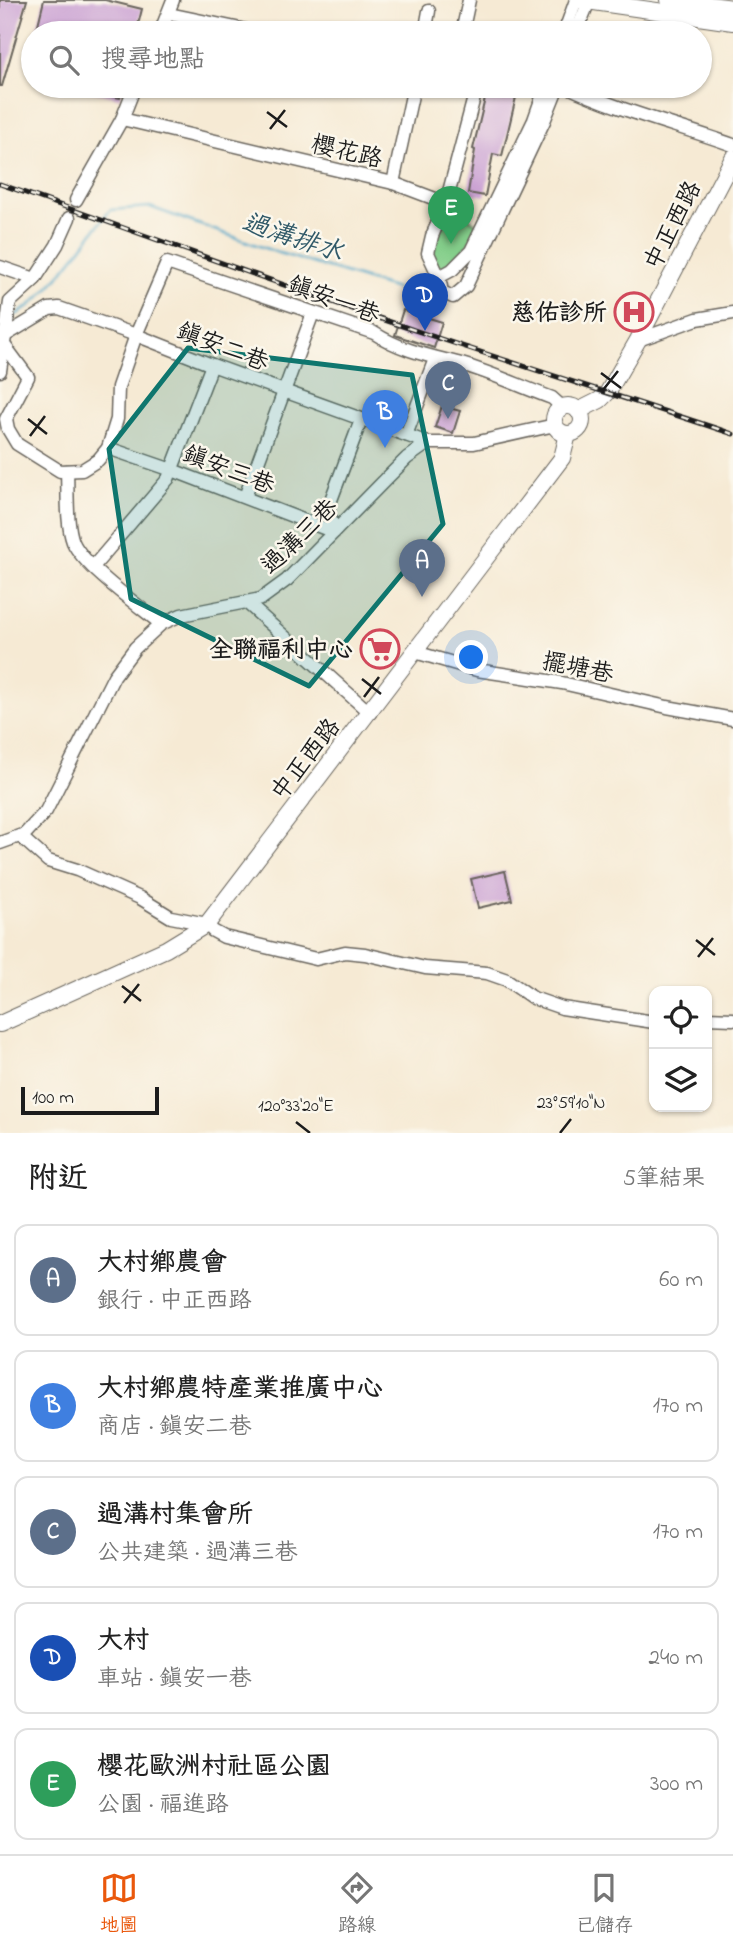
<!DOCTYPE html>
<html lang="zh-TW">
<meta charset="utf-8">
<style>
body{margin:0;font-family:"Indie Flower","LXGW WenKai TC",sans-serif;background:#f2f2f2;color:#222}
.controls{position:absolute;right:21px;bottom:21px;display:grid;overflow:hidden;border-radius:14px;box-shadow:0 2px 5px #0004}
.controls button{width:63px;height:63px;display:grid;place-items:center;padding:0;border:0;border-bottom:2px solid #e0e0e0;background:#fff;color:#222;font:35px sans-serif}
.scale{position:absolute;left:21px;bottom:18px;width:138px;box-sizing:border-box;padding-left:7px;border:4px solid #1c1c1c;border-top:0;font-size:19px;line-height:24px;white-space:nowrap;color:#1c1c1c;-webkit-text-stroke:5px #fbf7ec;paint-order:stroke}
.you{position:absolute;left:472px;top:658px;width:24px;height:24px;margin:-18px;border:5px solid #fff;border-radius:50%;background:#1a73e8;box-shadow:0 0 0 10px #1a73e833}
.badge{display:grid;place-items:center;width:46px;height:46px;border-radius:50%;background:#ea580c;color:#fff;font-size:23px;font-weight:700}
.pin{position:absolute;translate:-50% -58px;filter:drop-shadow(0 2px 4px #0008)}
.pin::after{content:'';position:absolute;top:37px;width:24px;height:21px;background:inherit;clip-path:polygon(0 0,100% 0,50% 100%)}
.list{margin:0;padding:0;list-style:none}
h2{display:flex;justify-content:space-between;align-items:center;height:91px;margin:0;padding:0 28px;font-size:30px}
h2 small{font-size:23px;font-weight:400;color:#767676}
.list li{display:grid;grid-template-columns:46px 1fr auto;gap:21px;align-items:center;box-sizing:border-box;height:112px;margin:0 14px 14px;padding:0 14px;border:2px solid #e0e0e0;border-radius:14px}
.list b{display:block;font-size:26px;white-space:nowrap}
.list p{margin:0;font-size:23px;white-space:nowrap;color:#767676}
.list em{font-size:23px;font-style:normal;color:#767676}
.icon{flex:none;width:38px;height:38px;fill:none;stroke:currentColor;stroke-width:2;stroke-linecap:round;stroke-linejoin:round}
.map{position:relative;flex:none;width:733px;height:1133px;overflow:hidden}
.search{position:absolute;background:#fff;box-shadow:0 2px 5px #0004;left:21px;right:21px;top:21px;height:77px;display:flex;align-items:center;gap:18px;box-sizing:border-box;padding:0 24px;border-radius:38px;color:#767676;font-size:26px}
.sheet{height:721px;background:#fff}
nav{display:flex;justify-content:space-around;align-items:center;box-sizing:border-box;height:98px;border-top:2px solid #e0e0e0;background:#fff;font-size:19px;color:#767676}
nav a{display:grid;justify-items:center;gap:4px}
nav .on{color:#ea580c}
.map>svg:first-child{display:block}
</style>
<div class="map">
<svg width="733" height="1133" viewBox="0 0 733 1133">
<rect width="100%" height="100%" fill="#fbf7ec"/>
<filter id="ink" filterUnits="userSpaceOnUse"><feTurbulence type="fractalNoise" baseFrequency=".0143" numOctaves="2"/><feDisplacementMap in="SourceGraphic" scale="14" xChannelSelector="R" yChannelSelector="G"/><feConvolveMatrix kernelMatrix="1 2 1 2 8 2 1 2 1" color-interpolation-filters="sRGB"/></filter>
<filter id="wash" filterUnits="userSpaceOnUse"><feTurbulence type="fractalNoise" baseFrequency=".00686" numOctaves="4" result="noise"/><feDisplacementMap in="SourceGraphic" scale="28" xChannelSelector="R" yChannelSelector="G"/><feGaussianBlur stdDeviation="1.57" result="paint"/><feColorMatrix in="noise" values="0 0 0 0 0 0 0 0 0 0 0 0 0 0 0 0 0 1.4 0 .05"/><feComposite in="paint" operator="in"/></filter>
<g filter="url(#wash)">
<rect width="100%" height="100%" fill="#f6ead4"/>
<polygon fill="#85cf8b" stroke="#507654" stroke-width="2" points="446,203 483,228 439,277 428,253"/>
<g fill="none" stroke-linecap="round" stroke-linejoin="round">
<path stroke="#4aa5c8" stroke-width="2.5" d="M11 316C40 310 90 235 110 210L150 207 276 252 416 295 439 293"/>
</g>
<g id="blocks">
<g fill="#cca4d4">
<polygon points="0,0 27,0 2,86 0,86"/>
<polygon points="44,0 105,0 142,9 136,33 36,33"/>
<polygon points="80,86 123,86 120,98 80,89"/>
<polygon points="488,86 518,89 502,156 493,154 485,196 468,193 475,150 473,149"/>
<polygon points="403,310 442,322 434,348 395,335"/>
<polygon points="442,406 460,411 453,433 435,427"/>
<polygon points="505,871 512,900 478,908 471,879"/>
</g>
</g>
</g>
<g filter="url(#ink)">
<use href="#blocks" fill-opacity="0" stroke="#68645c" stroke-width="2"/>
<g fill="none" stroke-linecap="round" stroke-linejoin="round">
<g stroke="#68645c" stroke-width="15">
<g id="minor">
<polyline points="169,14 260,33"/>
<polyline points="160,33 173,0"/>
<polyline points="425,33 429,11"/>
<polyline points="462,33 469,0"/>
<polyline points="564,33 576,0"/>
<polyline points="576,33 589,1"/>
<polyline points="546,86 534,120 471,251 452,270 439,277 442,292 453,297 466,286 544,121 558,86"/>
<path d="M566 86C620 111 677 125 733 145"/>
<polyline points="122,119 393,183 446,203"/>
<polyline points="393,183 414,86"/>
<polyline points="76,200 122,119 135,86"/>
<polyline points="0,267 35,279 10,302 0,371"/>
<polyline points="439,277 428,253 432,236 446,203 477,86"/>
<polyline points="35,279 57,245 69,218"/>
<polyline points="6,335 49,309 59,308 136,335 212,365 428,443"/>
<polyline points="638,340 697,319 733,313"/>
<path d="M5 346 28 377 6 419 8 429 17 444 60 471 82 470 98 460 108 448 117 419 118 387 136 335 167 263 374 333C402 351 430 356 461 364 492 373 522 387 552 398L562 407"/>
<polyline points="406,435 435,359"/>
<polyline points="108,448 172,470 334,532"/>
<path d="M67 471C68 491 66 523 73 542 84 567 139 606 161 624"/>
<polyline points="245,497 313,313"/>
<polyline points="334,532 328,508 361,420"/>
<polyline points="93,567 168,479 212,365"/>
<polyline points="247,603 370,713"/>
<polyline points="415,652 477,670 562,683 667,707 733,719"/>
<polyline points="20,836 48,861 77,870 140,898 171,917 207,924 213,931 224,937 316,959 345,952 365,954 425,968 487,973 507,980 533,998 562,1008 654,1022"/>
<polyline points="0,843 25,834 46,811 114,676 135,648 161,624 181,615 261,599 287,580 388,477 407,458 428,443 474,443 555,425"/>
<polyline points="707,1018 733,1019"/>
</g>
</g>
<g stroke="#68645c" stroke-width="18">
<g id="major">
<polyline points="580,0 733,22"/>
<polyline points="669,0 733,8"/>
<circle cx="568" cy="420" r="14"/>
<polyline points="578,411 600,400 608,392 638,340 733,158"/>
<polyline points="0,1024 166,949 207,924 562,458 568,434"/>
</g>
</g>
<use href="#minor" stroke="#fff" stroke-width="12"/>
<use href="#major" stroke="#fff" stroke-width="16"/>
<g stroke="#1c1c1c" stroke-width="5">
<path id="rail" d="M0 184C140 233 280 285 420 332 524 367 629 399 733 434"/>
</g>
<use href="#rail" stroke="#fbf7ec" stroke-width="2.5" stroke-dasharray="8" stroke-linecap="butt"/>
</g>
</g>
<path fill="#0f766e" fill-opacity="0.2" stroke="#0f766e" stroke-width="5" stroke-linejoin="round" d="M188 348 412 375 443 524 309 686 131 599 109 449Z"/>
<path fill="none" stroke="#1c1c1c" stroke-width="2.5" d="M267 112 287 127M270 129 285 110M601 373 621 388M603 390 618 371M28 419 47 434M30 436 45 416M362 679 381 694M364 697 379 677M696 940 715 955M698 957 713 938M122 986 141 1001M124 1003 139 984M296 1122 310 1133M560 1133 571 1119"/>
<defs>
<g id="hospital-ring" transform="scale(2.0125)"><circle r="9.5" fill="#fbf7ec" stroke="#d1495b" stroke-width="1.5"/><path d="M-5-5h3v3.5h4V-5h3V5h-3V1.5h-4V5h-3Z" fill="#d1495b"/></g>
<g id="supermarket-ring" transform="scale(2.0125)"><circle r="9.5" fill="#fbf7ec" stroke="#d1495b" stroke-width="1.5"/><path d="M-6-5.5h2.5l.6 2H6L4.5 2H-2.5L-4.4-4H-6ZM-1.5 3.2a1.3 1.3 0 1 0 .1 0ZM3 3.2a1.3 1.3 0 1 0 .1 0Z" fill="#d1495b"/></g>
</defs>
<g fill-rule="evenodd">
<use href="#hospital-ring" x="634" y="312"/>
<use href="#supermarket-ring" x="380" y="649"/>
</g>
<g text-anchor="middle" stroke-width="5" stroke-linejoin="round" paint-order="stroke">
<g font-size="24" fill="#1c1c1c" stroke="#fbf7ec">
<text transform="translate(347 151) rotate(13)" y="8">櫻花路</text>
<text transform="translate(672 225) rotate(-63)" y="8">中正西路</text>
<text transform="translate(334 299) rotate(20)" y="8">鎮安一巷</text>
<text transform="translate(223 346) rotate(21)" y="8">鎮安二巷</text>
<text transform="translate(229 469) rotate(21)" y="8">鎮安三巷</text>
<text transform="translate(299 536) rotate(-44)" y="8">過溝三巷</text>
<text transform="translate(578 667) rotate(11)" y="8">擺塘巷</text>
<text transform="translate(305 759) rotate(-52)" y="8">中正西路</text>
</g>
<g font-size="24" font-weight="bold" fill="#1c1c1c" stroke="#fbf7ec" text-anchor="end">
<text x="607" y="320">慈佑診所</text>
<text x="353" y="657">全聯福利中心</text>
</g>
<g font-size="26" font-style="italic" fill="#315a69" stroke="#fbf7ec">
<text transform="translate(293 236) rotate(18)" y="9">過溝排水</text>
</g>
</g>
<g font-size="18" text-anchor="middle" fill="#1c1c1c" stroke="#fbf7ec" stroke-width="5" stroke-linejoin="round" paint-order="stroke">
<text x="571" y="1108">23°59'10"N</text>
<text x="296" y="1111">120°33'20"E</text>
</g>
</svg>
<div class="controls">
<button><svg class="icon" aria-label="locate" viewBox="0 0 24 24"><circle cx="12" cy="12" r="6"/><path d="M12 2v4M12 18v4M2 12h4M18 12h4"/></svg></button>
<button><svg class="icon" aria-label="layers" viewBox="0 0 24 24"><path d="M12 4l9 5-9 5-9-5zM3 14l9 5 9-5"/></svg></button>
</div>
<div class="scale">100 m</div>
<div class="you"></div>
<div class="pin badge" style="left:422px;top:597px;background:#5c6f8a">A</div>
<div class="pin badge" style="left:385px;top:448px;background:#3f7fe0">B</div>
<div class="pin badge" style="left:448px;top:419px;background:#5c6f8a">C</div>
<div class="pin badge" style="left:425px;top:331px;background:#1a4fb4">D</div>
<div class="pin badge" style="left:451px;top:244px;background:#2e9e5b">E</div>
<div class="search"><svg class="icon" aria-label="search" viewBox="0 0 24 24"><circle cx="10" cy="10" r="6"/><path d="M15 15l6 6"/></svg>搜尋地點</div>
</div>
<section class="sheet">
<h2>附近<small>5筆結果</small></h2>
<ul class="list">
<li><span class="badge" style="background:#5c6f8a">A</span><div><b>大村鄉農會</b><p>銀行 · 中正西路</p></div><em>60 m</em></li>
<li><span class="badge" style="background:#3f7fe0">B</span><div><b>大村鄉農特產業推廣中心</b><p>商店 · 鎮安二巷</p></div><em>170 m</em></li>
<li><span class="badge" style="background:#5c6f8a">C</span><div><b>過溝村集會所</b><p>公共建築 · 過溝三巷</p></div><em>170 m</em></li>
<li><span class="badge" style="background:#1a4fb4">D</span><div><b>大村</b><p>車站 · 鎮安一巷</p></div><em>240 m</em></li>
<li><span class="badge" style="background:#2e9e5b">E</span><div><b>櫻花歐洲村社區公園</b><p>公園 · 福進路</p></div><em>300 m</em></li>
</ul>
</section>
<nav>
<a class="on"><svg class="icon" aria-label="map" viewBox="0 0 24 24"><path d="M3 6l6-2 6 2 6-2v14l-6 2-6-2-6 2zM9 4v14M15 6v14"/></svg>地圖</a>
<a><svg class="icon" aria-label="directions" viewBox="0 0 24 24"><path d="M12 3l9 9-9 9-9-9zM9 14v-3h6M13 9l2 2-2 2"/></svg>路線</a>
<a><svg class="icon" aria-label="saved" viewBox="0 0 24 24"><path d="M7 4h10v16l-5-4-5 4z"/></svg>已儲存</a>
</nav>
